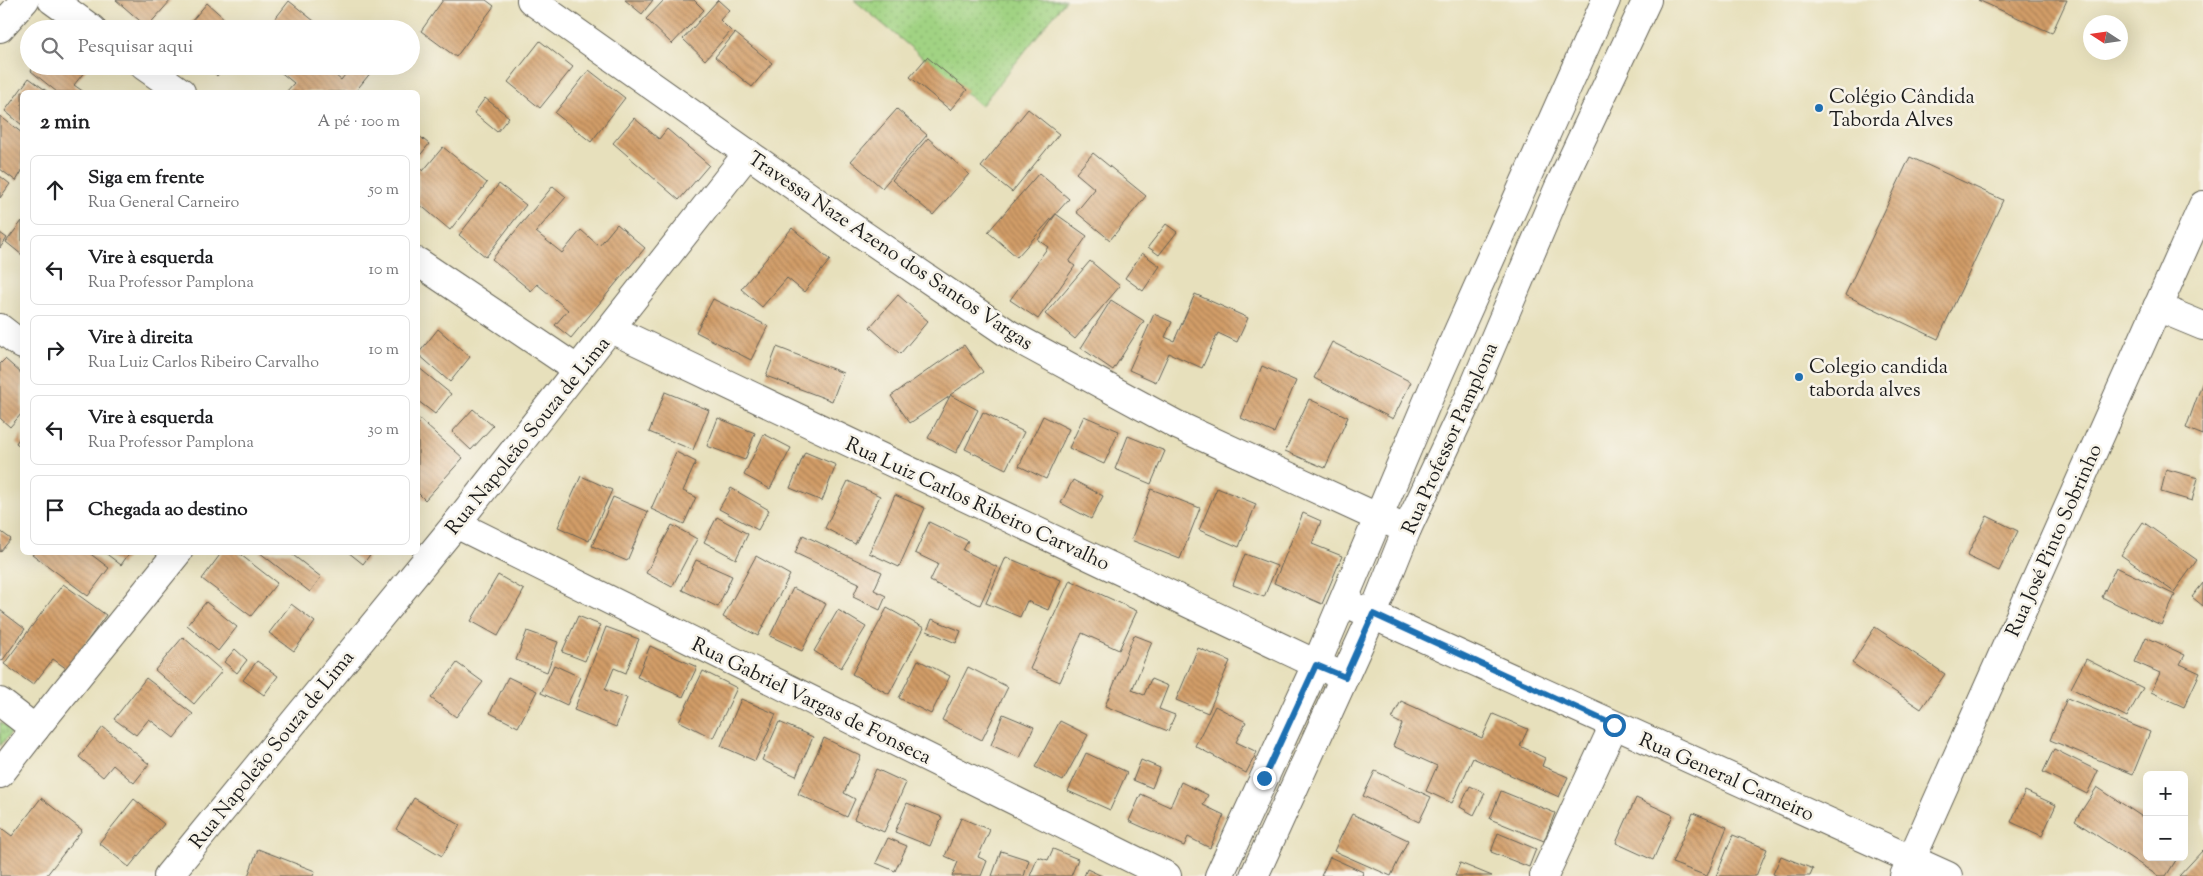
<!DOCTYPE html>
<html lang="pt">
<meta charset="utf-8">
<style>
body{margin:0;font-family:"Sorts Mill Goudy",serif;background:#f2f2f2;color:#202124}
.controls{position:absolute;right:15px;bottom:15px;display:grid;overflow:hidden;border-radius:8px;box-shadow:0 5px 20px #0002}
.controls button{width:45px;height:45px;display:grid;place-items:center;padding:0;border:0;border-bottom:1px solid #e0e0e0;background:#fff;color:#202124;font:25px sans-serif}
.compass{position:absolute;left:2083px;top:15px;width:45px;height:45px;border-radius:50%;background:#fff;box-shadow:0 5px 20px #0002;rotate:282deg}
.stop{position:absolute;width:15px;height:15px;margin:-11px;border:4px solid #1f6fb2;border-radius:50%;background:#fff}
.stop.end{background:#1f6fb2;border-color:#fff;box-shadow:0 1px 5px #0008}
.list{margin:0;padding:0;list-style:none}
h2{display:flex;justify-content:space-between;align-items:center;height:65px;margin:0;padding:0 20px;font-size:21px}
h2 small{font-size:16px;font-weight:400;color:#757577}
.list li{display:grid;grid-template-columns:32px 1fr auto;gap:15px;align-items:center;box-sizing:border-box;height:70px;margin:0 10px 10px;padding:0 10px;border:1px solid #e0e0e0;border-radius:8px}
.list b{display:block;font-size:19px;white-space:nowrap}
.list p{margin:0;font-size:16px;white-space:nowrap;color:#757577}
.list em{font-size:16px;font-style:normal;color:#757577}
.icon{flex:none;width:28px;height:28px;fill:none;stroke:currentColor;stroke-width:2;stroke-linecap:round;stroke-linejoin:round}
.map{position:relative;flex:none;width:2203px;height:876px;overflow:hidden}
.search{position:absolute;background:#fff;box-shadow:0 5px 20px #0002;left:20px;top:20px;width:400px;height:55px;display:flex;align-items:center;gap:12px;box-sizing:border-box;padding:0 18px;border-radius:28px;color:#757577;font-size:19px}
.panel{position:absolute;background:#fff;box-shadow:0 5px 20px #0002;left:20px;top:90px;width:400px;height:465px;border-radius:8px}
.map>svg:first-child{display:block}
</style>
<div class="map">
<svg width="2203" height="876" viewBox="0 0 2203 876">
<defs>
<pattern id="grass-dots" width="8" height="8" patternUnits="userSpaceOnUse" patternTransform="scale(1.25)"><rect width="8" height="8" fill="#a1d383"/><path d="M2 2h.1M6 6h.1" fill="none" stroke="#8ab571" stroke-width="1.8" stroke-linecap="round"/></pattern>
<pattern id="park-tufts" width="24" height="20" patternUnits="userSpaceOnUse" patternTransform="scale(1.25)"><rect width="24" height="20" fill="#a1d383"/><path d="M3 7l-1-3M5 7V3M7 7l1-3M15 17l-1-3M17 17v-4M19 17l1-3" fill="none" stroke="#8ab571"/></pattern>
<pattern id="building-back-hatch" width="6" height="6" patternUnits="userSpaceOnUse" patternTransform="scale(1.25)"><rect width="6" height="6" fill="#d29d68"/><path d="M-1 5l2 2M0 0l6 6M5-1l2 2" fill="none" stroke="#aa7f55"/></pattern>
</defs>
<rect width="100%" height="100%" fill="#f7f3e8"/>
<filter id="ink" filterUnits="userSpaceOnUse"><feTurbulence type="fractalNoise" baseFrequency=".02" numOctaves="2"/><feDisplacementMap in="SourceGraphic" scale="10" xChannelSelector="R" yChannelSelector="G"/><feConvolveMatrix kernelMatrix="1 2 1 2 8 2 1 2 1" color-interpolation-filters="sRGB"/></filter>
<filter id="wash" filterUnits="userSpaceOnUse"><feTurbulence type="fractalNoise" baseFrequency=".0096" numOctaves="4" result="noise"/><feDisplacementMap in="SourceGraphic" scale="20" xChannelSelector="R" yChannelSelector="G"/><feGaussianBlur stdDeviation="1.12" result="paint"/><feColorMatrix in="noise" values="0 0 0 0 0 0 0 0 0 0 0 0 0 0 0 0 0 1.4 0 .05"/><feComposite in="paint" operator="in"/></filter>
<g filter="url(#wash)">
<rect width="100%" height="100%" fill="#e7e0bc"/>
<polygon fill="url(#grass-dots)" stroke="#5e7850" points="854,0 1066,0 981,106"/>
<polygon fill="url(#park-tufts)" stroke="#5e7850" points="0,722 13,731 0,746"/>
<g id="blocks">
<g fill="url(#building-back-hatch)">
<polygon points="116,0 171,0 147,27"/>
<polygon points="443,0 486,0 494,6 456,57 421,31"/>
<polygon points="625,0 653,0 642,14"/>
<polygon points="664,0 694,0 704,10 672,44 646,19"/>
<polygon points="718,0 729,10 720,20 731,31 705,60 683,39"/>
<polygon points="1978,0 2067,0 2052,33"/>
<polygon points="289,1 324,29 267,29"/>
<polygon points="207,3 236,29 185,29"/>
<polygon points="735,33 772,63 752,87 715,57"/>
<polygon points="540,41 573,67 540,108 508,82"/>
<polygon points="927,57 967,90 950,110 910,77"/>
<polygon points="34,66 50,66 53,68 54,66 89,66 74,85 84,92 57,92 31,71"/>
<polygon points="207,66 225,66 217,76"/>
<polygon points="273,66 324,66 341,80 352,66 376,66 355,92 286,92 294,83"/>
<polygon points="589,70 625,98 591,142 555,113"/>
<polygon points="29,78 48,92 22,92 22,125 5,111"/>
<polygon points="485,98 509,117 497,132 474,113"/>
<polygon points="897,109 927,135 882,188 851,161"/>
<polygon points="1028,109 1059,134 1012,192 981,167"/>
<polygon points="0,116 22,133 22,171 16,181 0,169"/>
<polygon points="634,118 659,139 667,129 709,165 679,200 613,143"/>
<polygon points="418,135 429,144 418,158"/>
<polygon points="928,138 969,174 933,215 892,180"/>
<polygon points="443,147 487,183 450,230 418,203 418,167 423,171"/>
<polygon points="1093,153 1146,196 1110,240 1076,212 1095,189 1076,173"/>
<polygon points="1910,157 2003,200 1938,339 1845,295"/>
<polygon points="1039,173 1069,199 1017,257 988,232"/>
<polygon points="0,176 10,184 0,198"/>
<polygon points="499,184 526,205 486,257 459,235"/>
<polygon points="553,186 566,197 536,232 562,253 581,230 599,246 617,224 645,248 571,338 555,325 568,310 537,284 531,291 492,259"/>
<polygon points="1056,214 1087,236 1069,262 1075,266 1038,319 1010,300 1048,247 1038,240"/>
<polygon points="22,221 22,255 6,242"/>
<polygon points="1166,224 1177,232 1159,255 1148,247"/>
<polygon points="792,228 830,260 804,292 787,278 762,307 741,289"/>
<polygon points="0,233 7,238 0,248"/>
<polygon points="1142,253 1160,266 1143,291 1125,278"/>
<polygon points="1090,261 1120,286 1075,339 1045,314"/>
<polygon points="1195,294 1248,318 1237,342 1218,333 1202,368 1169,353 1156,382 1129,370 1154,314 1172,322 1165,337 1174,341"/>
<polygon points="898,295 928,321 900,354 870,327"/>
<polygon points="713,299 768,326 751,360 696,332"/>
<polygon points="1111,300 1144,321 1113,370 1081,348"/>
<polygon points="438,329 470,357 450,382 418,354"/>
<polygon points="1332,342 1411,382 1393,419 1314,378"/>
<polygon points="964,345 983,372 950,395 978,410 956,453 928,438 950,396 910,423 891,396"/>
<polygon points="777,347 843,373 832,401 766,376"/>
<polygon points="5,359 22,374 22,413 10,427 0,418 0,364"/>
<polygon points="1262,366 1296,381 1274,433 1241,418"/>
<polygon points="418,367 451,394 435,414 418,401"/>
<polygon points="2203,381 2203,435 2186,428"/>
<polygon points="665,392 709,410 693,450 649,432"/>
<polygon points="1309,399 1348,417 1325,468 1285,451"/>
<polygon points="473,409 493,426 471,450 452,432"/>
<polygon points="983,412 1024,432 1006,469 965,449"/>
<polygon points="1043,416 1069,429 1046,479 1019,466"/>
<polygon points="1084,416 1119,431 1104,464 1069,448"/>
<polygon points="418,418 463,458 425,500 418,493"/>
<polygon points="718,418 755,433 745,460 707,446"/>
<polygon points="22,434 22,448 16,443"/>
<polygon points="764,434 791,448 770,489 744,475"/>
<polygon points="1128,436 1165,451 1151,484 1115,469"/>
<polygon points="676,452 696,462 683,491 696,497 684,524 651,509"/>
<polygon points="805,452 836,465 822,501 790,488"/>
<polygon points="2166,469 2198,478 2192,501 2161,492"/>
<polygon points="581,476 612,490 589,541 558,527"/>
<polygon points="1073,480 1103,496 1091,519 1061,503"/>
<polygon points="848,481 880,496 855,544 825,528"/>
<polygon points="731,488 769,510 758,530 719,509"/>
<polygon points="1217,488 1256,504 1239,547 1199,530"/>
<polygon points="1151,489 1200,508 1180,559 1131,540"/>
<polygon points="895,495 925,508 899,567 869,553"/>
<polygon points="613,497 648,512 627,561 592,546"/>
<polygon points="1303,513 1321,521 1312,544 1342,556 1322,604 1274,583"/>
<polygon points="1987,516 2018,531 1999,571 1967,556"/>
<polygon points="717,517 748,534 736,559 704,542"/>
<polygon points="929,522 968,541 963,550 997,567 980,605 930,581 938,564 915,553"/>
<polygon points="2143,522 2197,560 2174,592 2121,555"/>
<polygon points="672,525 697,539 672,587 646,573"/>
<polygon points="0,531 11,539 0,552"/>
<polygon points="803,535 882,572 874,590 886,596 880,610 853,597 859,583 795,553"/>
<polygon points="33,552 88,552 109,568 88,596 32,554"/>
<polygon points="104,552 130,552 121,565"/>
<polygon points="222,552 237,552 277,583 251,616 202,579"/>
<polygon points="259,552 289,552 321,577 310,592"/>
<polygon points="348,552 372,552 363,564"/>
<polygon points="1245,554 1277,566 1264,597 1233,585"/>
<polygon points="756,556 790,575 758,636 723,617"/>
<polygon points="1006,557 1061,580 1048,610 1027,601 1020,617 986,603"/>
<polygon points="696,560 732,576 718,607 682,590"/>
<polygon points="2116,567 2175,595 2161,625 2102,597"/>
<polygon points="498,575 524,590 498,636 471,621"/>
<polygon points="1070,580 1137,611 1119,650 1082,633 1060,682 1030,669"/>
<polygon points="2203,583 2203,606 2192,597"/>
<polygon points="63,584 106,615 67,669 53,659 33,685 4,664"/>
<polygon points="793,588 826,604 802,651 770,636"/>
<polygon points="206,602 237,627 218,651 187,625"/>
<polygon points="291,604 315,622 294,651 269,633"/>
<polygon points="887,608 924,628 889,694 852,674"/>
<polygon points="0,610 25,629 2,661 0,660"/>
<polygon points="838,610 866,627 841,668 814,651"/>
<polygon points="578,616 600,625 585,661 562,652"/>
<polygon points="932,619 961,631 956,643 927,631"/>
<polygon points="606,627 639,639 626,673 614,668 605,690 627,698 616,727 574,710"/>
<polygon points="1875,627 1945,674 1921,709 1852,663"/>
<polygon points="527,631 558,642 547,672 516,660"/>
<polygon points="1134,635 1152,642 1132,690 1144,695 1151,679 1168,686 1159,709 1175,715 1168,731 1105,706"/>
<polygon points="183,637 222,671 194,704 155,670"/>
<polygon points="2146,637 2185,655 2180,664 2200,673 2184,707 2151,692 2160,673 2135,662"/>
<polygon points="650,646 697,667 683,697 637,677"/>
<polygon points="1198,648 1230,661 1208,713 1176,700"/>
<polygon points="235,649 247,660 237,673 224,662"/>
<polygon points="2086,659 2143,688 2127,717 2071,688"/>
<polygon points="918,660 950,676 931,714 899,698"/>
<polygon points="257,661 278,676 264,695 243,680"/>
<polygon points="457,663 483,682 456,717 431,698"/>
<polygon points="554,665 580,677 567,705 541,693"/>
<polygon points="968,667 1008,687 982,740 942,720"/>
<polygon points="703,671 737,688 713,738 679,721"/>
<polygon points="508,677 537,691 518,727 490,713"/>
<polygon points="146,678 193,714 174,738 149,719 136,735 114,719"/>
<polygon points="2067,698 2150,732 2133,774 2050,740"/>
<polygon points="741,699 776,714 755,761 721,746"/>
<polygon points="1401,701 1482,738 1493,714 1528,729 1520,746 1545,758 1542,766 1568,777 1559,797 1473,758 1452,803 1426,791 1437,766 1393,746 1402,724 1392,719"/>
<polygon points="1215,706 1246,722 1236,742 1257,752 1246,773 1195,746"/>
<polygon points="1003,714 1034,727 1020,758 991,745"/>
<polygon points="1060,721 1088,735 1063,781 1035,767"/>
<polygon points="779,722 813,737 796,776 762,760"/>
<polygon points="103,727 149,764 134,783 113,765 103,777 79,757"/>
<polygon points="824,738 861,756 844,793 855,799 847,817 798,794"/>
<polygon points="2054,749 2098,771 2087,794 2043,772"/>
<polygon points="1086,753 1127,772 1110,810 1068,791"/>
<polygon points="1141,760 1160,768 1152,788 1133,780"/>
<polygon points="876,769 906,783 884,832 854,819"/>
<polygon points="1375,771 1431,797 1419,822 1363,796"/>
<polygon points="1181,782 1208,795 1203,805 1224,815 1210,848 1188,837 1184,846 1129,821 1141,794 1170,807"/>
<polygon points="1470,786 1485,793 1474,815 1460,807"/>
<polygon points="2097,787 2147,820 2147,857 2178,857 2166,876 2158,876 2075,821"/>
<polygon points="1501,791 1555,813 1544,841 1490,819"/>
<polygon points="2025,791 2056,805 2042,836 2011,822"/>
<polygon points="41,798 82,830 46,876 0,876 0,827 12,836"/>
<polygon points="414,798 460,825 442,856 396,829"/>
<polygon points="1636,798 1673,815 1653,860 1616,843"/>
<polygon points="134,799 164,824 129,867 99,843"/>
<polygon points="907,803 942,817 930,846 895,832"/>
<polygon points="1693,813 1727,827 1707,876 1672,863"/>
<polygon points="1352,814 1408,840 1391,876 1334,851"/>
<polygon points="961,818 990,830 978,857 987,861 981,876 952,876 958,862 945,856"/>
<polygon points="1498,833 1536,849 1529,867 1491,852"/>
<polygon points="1733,835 1767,849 1756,876 1716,876"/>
<polygon points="888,838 907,846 895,871 876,863"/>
<polygon points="258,849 315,871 313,876 248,876"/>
<polygon points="1053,849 1078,859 1071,876 1030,876 1038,857 1048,860"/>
<polygon points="2203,850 2203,876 2179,876"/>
<polygon points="1001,851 1029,860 1024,876 992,876"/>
<polygon points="1781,856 1813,869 1810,876 1779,876 1773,874"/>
<polygon points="1330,857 1363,872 1362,876 1321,876"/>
<polygon points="1460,863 1492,876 1455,876"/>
<polygon points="1087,869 1102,876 1084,876"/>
</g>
</g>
</g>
<g filter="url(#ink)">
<use href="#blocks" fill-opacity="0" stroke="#636154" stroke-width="1"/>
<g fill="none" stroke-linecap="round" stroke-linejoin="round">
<g stroke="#636154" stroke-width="30">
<g id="street">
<polyline points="52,0 92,29"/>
<polyline points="531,0 859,232 1009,334 1177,425 1377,517 1407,529"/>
<polyline points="0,28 25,0"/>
<polyline points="144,66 181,92"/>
<polyline points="418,262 578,370"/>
<polyline points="2157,307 2203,326"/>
<polyline points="0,328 22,345"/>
<polyline points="611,329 1333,672"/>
<polyline points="456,524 1167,876"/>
<polyline points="1355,607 1948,876"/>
<polyline points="0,702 35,729"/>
<polyline points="0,774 35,729 178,552"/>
<polyline points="168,876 456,524 748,153"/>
<polyline points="1219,876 1316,665 1439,374 1606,0"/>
<polyline points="1254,876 1373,614 1407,529 1473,389 1558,189 1647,0"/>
<polyline points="1544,876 1614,725"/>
<polyline points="1904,876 2203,205"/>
</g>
</g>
<use href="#street" stroke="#fff" stroke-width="28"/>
</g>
</g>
<g fill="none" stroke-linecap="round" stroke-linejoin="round" filter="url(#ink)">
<polyline stroke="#1f6fb2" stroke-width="6" points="1264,778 1316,665 1345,677 1373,614 1614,725"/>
</g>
<g fill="#1f6fb2" stroke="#f7f3e8" stroke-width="2">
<circle cx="1819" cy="108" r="5"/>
<circle cx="1799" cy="377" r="5"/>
</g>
<g text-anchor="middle" stroke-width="5" stroke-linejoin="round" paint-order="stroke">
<g font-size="20" fill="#1c1c1c" stroke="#f7f3e8" text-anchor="start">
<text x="1829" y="103">Colégio Cândida<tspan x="1829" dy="23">Taborda Alves</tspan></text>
<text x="1809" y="373">Colegio candida<tspan x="1809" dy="23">taborda alves</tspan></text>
</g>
<g font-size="20" fill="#1c1c1c" stroke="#f7f3e8">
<text transform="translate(891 250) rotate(34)" y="7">Travessa Naze Azeno dos Santos Vargas</text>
<text transform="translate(527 435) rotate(-51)" y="7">Rua Napoleão Souza de Lima</text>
<text transform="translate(1449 438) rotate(-66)" y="7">Rua Professor Pamplona</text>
<text transform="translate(978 503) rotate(25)" y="7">Rua Luiz Carlos Ribeiro Carvalho</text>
<text transform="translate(2053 540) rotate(-66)" y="7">Rua José Pinto Sobrinho</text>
<text transform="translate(812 700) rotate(26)" y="7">Rua Gabriel Vargas de Fonseca</text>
<text transform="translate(271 749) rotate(-51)" y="7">Rua Napoleão Souza de Lima</text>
<text transform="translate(1727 776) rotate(24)" y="7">Rua General Carneiro</text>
</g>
</g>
</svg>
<div class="controls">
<button>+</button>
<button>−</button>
</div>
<svg class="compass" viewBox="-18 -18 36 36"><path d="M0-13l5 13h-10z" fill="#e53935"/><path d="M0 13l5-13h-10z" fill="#757577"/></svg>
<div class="stop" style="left:1614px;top:725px"></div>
<div class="stop end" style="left:1264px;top:778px"></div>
<div class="search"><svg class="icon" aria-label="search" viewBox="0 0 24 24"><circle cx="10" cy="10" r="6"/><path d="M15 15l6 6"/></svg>Pesquisar aqui</div>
<section class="panel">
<h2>2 min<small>A pé · 100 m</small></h2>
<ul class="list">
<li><svg class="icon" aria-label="ahead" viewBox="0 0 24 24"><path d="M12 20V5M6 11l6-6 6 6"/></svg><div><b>Siga em frente</b><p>Rua General Carneiro</p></div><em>50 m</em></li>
<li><svg class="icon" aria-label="left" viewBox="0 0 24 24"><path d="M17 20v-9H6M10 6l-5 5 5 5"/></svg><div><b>Vire à esquerda</b><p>Rua Professor Pamplona</p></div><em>10 m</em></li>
<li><svg class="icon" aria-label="right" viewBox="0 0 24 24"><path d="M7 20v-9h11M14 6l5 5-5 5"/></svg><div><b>Vire à direita</b><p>Rua Luiz Carlos Ribeiro Carvalho</p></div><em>10 m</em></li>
<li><svg class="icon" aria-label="left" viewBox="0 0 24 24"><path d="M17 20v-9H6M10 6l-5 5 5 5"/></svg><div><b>Vire à esquerda</b><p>Rua Professor Pamplona</p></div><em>30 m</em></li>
<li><svg class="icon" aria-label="arrive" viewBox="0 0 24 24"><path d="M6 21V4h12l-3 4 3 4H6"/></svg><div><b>Chegada ao destino</b></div></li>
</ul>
</section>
</div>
